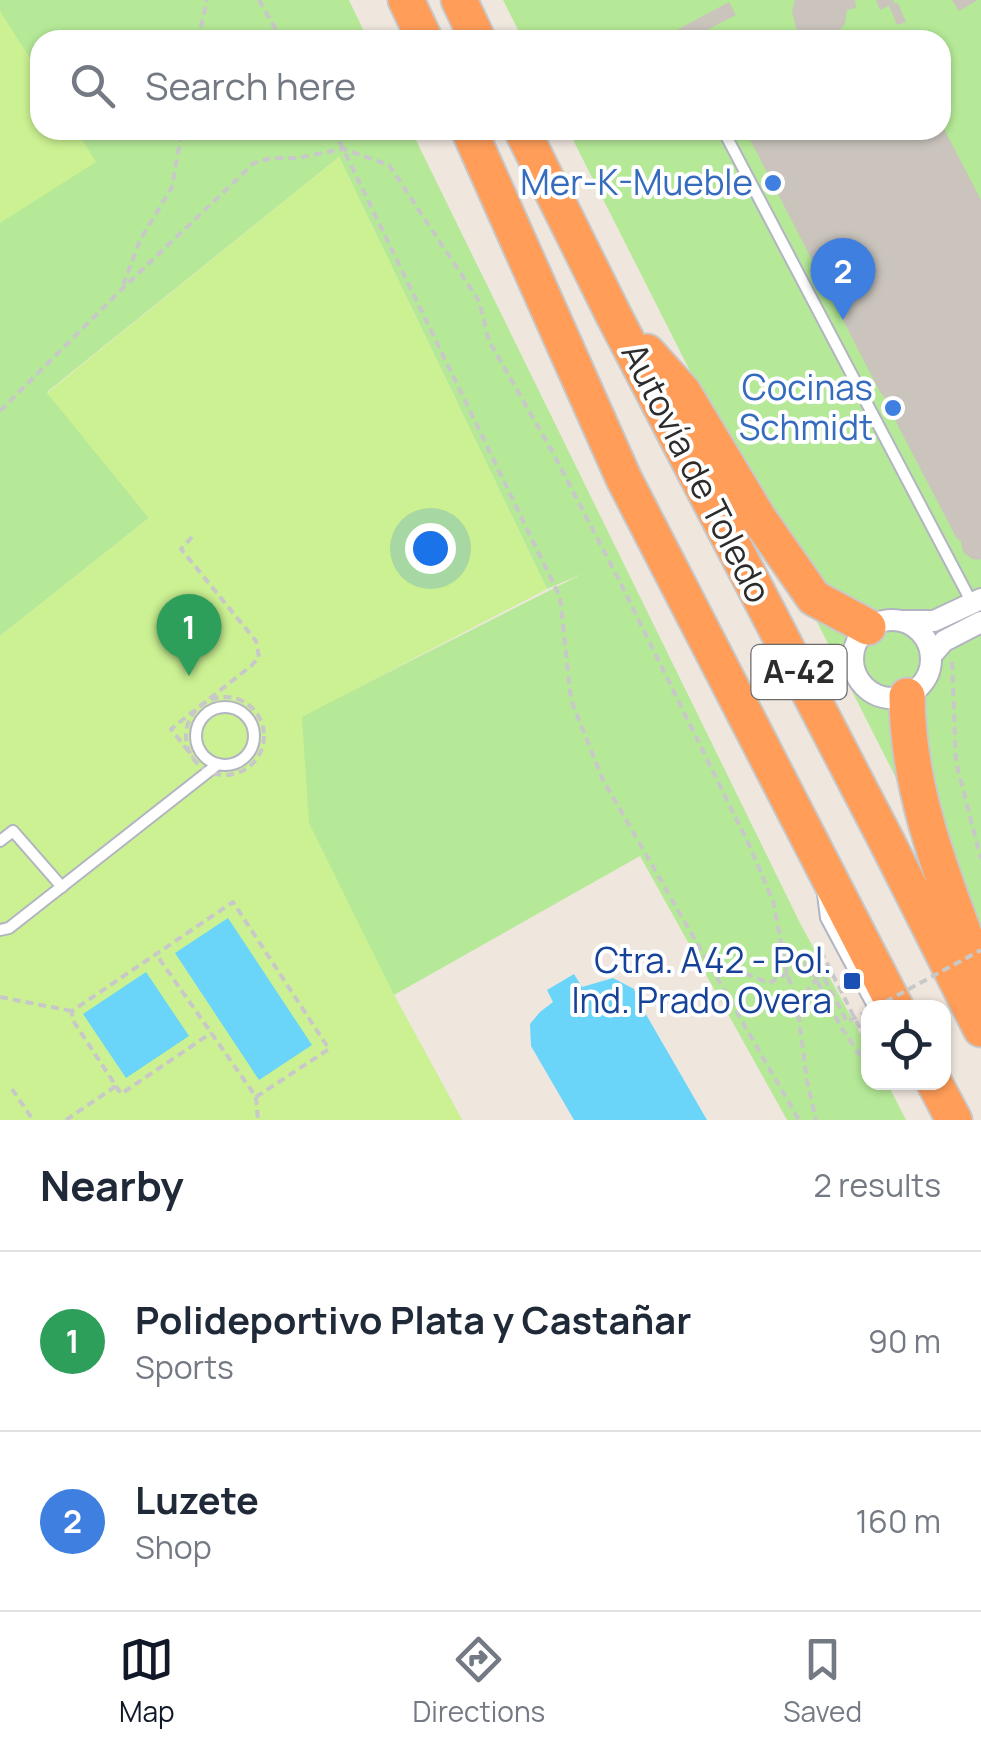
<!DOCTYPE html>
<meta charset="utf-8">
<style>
body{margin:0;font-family:Manrope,sans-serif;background:#f2f2f3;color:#1f2937}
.controls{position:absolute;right:30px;bottom:30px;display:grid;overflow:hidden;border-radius:20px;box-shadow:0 2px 8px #0004}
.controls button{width:90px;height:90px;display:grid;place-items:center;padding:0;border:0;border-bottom:2px solid #e0e1e3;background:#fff;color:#1f2937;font:50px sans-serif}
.you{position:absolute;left:430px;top:548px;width:35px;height:35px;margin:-25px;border:8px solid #fff;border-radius:50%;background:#1a73e8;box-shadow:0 0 0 15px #1a73e833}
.badge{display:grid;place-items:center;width:65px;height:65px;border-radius:50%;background:#111827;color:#fff;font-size:32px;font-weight:700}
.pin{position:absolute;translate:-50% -82px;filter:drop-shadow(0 2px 5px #0008)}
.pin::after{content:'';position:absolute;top:52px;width:35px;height:30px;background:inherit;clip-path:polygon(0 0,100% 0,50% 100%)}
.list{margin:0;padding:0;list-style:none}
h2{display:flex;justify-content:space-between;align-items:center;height:130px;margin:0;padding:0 40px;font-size:42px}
h2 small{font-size:32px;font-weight:400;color:#747a83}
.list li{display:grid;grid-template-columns:65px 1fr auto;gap:30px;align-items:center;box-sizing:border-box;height:180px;padding:0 40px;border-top:2px solid #e0e1e3}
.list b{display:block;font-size:38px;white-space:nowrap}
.list p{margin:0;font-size:32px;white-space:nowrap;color:#747a83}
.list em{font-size:32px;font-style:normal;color:#747a83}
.icon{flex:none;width:55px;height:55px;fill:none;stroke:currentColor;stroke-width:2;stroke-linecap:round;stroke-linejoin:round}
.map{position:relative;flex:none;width:981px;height:1120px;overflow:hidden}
.search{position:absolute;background:#fff;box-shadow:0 2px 8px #0004;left:30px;right:30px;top:30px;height:110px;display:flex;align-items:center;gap:25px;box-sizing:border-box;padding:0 35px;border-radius:30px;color:#747a83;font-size:38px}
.sheet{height:490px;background:#fff}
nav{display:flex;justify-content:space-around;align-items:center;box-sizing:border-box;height:140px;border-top:2px solid #e0e1e3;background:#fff;font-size:28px;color:#747a83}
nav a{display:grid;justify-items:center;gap:5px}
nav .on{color:#111827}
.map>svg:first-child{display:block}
</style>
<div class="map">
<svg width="981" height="1120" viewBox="0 0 981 1120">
<rect width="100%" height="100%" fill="#efe7de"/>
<g fill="#b5e997">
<polygon points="0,0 349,0 368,40 40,40 40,130 411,130 800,923 868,1048 868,1082 887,1083 906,1120 787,1120 640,856 394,995 462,1120 228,879 302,716 582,574 547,589 339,157 47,392 149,518 0,636"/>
<polygon points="503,0 981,0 981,946 568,130 941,130 941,40 523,40"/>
</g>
<g fill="#cbf192">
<polygon points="0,11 40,74 40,130 76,130 96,162 0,223"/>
<polygon points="339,157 547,589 302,717 309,823 394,995 462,1120 0,1120 0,636 149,518 47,393"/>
</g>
<g fill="#6ad5f8">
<polygon points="228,918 312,1045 259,1080 175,953"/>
<polygon points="146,972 189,1036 126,1078 83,1014"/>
<polygon points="574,974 582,987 613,978 634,989 640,1004 707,1120 574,1120 531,1046 530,1024 540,1012 553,1002 547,990"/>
</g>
<g fill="#cac4bd">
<polygon points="795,0 855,0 856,8 847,10 845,24 834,37 827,40 814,40 801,34 796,28 792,11"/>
<polygon points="876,0 893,0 895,4 898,3 906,22 897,25 889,6 880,10"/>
<polygon points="952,0 978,0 959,11"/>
<polygon points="729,2 736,15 688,40 658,40"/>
<polygon points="941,123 981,200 981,559 979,560 972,559 963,552 961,541 957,539 896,422 893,408 880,392 745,130 941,130"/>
</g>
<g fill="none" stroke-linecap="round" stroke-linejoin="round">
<g stroke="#b2b5c1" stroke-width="14">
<g id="service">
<polyline points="723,130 972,603"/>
<circle cx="225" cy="736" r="29"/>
<polyline points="0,841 13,831 62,887"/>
<polyline points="823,894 826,918 874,1008"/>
<polyline points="0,930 9,928 218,764"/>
</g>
</g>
<g stroke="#b2b5c1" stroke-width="24">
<g id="minor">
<circle cx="892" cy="659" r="39"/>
<polyline points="904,621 934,621 981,599"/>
<polyline points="931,656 944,641 981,622"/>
</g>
</g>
<g stroke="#c8c8c8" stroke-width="39">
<g id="motorway">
<polyline points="406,0 425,40"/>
<polyline points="459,0 478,40"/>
<polyline points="469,130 624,479 896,1008"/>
<polyline points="522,130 614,316 885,838 981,1029"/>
<polyline points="647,352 683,392 759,519 814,598 868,627"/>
<path d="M907 696C907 794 947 888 981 979"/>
<polyline points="934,1082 954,1120"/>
</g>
</g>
<g stroke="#c8c8c8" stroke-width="4" stroke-dasharray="8 5" stroke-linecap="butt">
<polyline points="259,0 282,40"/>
<polyline points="198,40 207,0"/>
<polyline points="334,130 560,597 571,700 603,780 799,1120"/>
<polyline points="123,285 140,240 172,187 182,130"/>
<polyline points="0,411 122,289 254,163 271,158 297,158 343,149 389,165 479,301 489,341 552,451 619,580 750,847 773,901 787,973 797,1004 807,1081 816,1120"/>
<polyline points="192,537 181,549 256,641 259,657 251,666 171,729 193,757"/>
<polyline points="952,662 956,762 981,859"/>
<circle cx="225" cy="736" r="39"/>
<polyline points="821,951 868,1045"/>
<polyline points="709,959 769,983 823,955"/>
<polyline points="0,997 72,1011"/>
<polyline points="797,1004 828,964"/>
<polyline points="116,1086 121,1094 211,1033"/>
<polyline points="12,1089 33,1120"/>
<polyline points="256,1097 258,1120"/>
<polyline points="66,1120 116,1086 72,1019 72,1011 233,902 329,1049 256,1097 156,954"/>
</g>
<use href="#service" stroke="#fff" stroke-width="10"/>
<use href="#minor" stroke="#fff" stroke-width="20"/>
<use href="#motorway" stroke="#ff9d59" stroke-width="35"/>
<g stroke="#c8c8c8" stroke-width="4" stroke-dasharray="8 5" stroke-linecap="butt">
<polyline points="874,1008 981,950"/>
<polyline points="868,1011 847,1022 819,968 812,971 841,1027 861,1057 868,1053"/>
</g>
</g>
<g fill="#3f7fe0" stroke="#fff" stroke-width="4">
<circle cx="773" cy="183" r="10"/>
<circle cx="893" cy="408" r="10"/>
</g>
<rect fill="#1a4fb4" stroke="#fff" stroke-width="4" x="842" y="971" width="20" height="20" rx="5"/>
<g text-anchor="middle" stroke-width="8" stroke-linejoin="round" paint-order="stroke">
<rect fill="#fff" stroke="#6b6b6b" stroke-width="2.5" x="751.5" y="645" width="95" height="54" rx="8"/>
<g font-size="32" font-weight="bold" fill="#2c2c2c">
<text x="799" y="683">A-42</text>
</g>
<g font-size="35" fill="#366cbe" stroke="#fff" text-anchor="end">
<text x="753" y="195">Mer-K-Mueble</text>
<text x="873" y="400">Cocinas<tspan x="873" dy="40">Schmidt</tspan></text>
</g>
<g font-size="35" fill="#2c2c2c" stroke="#fff">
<text transform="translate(696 473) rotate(63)" y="12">Autovía de Toledo</text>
</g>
<g font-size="35" fill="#164399" stroke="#fff" text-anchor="end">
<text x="832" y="973">Ctra. A42 - Pol.<tspan x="832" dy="40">Ind. Prado Overa</tspan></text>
</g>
</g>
</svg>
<div class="controls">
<button><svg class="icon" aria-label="locate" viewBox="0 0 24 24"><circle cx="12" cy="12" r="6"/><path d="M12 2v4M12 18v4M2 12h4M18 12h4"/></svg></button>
</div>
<div class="you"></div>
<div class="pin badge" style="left:189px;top:676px;background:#2e9e5b">1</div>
<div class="pin badge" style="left:843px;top:320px;background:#3f7fe0">2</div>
<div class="search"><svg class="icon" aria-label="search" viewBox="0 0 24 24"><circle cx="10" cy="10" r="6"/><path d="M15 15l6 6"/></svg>Search here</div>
</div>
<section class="sheet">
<h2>Nearby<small>2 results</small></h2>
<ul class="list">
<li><span class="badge" style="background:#2e9e5b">1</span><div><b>Polideportivo Plata y Castañar</b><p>Sports</p></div><em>90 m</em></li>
<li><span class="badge" style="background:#3f7fe0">2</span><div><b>Luzete</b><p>Shop</p></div><em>160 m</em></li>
</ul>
</section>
<nav>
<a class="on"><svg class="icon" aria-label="map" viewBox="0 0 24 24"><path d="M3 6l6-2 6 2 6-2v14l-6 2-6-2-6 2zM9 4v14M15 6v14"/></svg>Map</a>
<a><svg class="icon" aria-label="directions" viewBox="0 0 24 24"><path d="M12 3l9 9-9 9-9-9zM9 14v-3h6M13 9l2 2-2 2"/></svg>Directions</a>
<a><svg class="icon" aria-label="saved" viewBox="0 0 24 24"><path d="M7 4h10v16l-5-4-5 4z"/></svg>Saved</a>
</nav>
